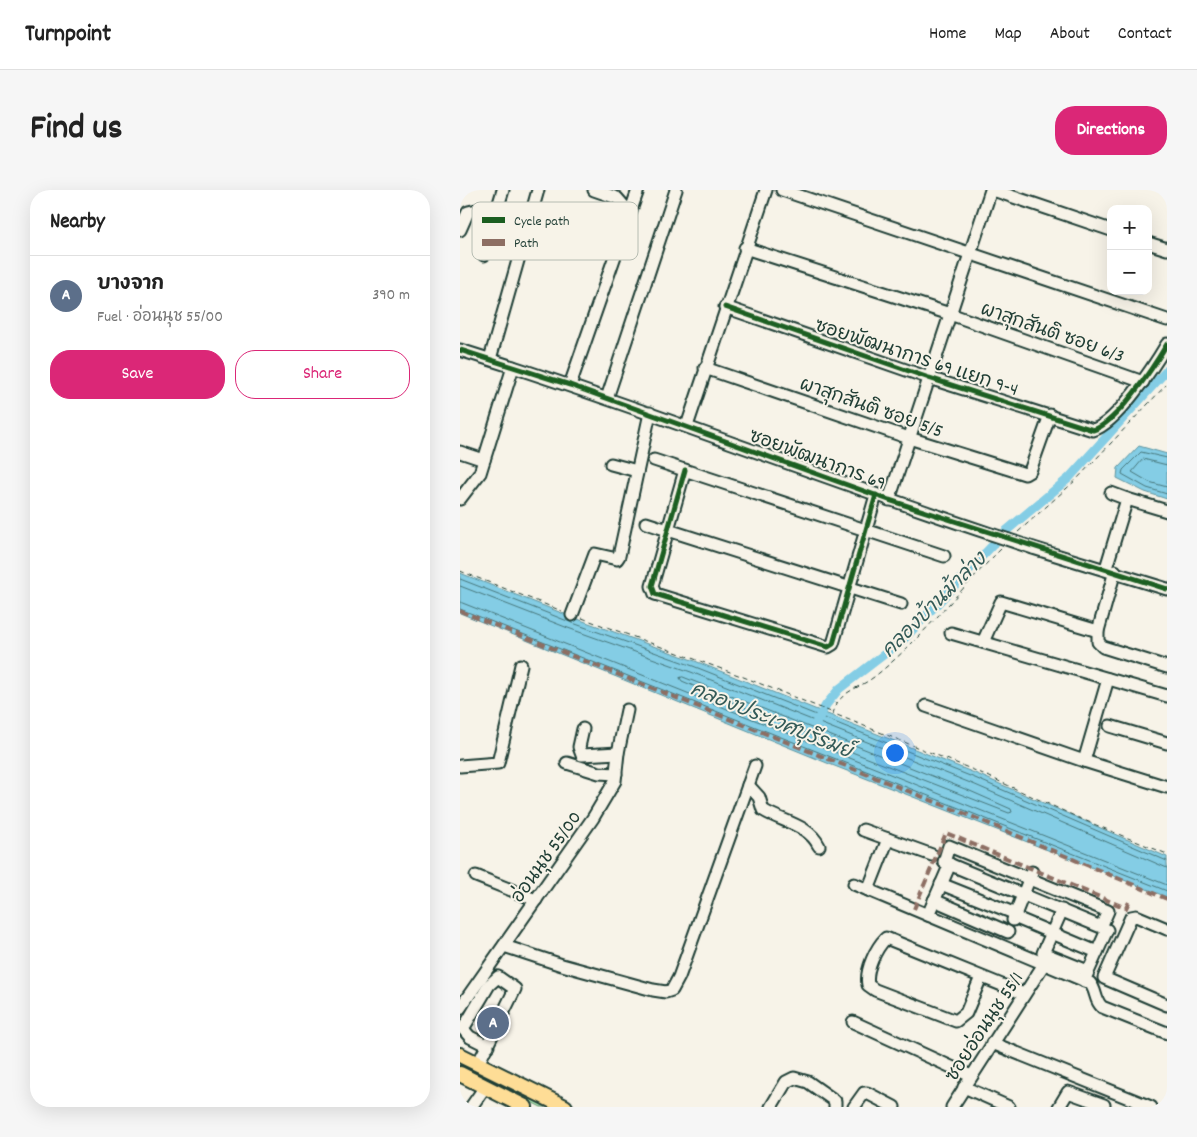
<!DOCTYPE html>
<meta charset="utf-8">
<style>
body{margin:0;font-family:Dekko,"Playpen Sans Thai",sans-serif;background:#f6f6f6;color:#222}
.controls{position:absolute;right:15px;top:15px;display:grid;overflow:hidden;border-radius:10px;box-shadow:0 5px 20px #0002}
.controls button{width:45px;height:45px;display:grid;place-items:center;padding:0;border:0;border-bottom:1px solid #e0e0e0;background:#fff;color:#222;font:25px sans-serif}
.you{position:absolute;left:434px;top:562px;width:18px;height:18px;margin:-12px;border:4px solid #fff;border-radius:50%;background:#1a73e8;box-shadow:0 0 0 8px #1a73e833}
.badge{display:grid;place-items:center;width:32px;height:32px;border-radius:50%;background:#db2777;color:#fff;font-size:16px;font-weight:700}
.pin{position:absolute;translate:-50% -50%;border:2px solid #fff;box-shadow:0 1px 5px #0006}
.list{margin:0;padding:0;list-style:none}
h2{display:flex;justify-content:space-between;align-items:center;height:65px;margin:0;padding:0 20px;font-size:21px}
h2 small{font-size:16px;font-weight:400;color:#767676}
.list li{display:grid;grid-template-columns:32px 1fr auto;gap:15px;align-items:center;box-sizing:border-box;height:80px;padding:0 20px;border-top:1px solid #e0e0e0}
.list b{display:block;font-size:19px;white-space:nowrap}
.list p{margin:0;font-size:16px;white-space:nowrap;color:#767676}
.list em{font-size:16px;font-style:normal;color:#767676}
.actions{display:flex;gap:10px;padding:15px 20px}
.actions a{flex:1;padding:11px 0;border:1px solid #db2777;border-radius:20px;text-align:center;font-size:18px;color:#db2777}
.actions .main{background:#db2777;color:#fff}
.map{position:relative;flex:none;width:707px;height:917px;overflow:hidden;border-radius:20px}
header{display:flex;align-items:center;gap:30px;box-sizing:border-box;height:70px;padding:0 25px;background:#fff;border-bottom:1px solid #e0e0e0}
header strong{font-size:24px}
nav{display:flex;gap:28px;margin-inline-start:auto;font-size:18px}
.intro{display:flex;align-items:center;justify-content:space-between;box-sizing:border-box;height:120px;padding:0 30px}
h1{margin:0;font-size:35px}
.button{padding:12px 22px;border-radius:20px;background:#db2777;color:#fff;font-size:18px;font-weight:700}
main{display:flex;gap:30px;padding:0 30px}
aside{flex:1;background:#fff;border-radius:20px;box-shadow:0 5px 20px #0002}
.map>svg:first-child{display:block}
</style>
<header>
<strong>Turnpoint</strong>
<nav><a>Home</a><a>Map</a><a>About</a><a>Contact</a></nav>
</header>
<div class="intro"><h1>Find us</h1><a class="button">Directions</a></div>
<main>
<aside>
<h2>Nearby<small></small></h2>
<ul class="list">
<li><span class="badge" style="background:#5c6f8a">A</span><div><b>บางจาก</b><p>Fuel · อ่อนนุช 55/00</p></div><em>390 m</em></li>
</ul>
<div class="actions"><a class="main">Save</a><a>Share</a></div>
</aside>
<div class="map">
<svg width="707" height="917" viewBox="0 0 707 917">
<defs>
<pattern id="grass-tufts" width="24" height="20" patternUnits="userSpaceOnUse" patternTransform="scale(1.25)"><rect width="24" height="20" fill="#afecb3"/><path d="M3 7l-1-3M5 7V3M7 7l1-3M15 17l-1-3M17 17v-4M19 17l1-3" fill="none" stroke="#96cb9b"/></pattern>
</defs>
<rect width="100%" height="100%" fill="#f7f3e8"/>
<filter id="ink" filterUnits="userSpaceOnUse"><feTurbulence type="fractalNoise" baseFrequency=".02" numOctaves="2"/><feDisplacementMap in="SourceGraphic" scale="10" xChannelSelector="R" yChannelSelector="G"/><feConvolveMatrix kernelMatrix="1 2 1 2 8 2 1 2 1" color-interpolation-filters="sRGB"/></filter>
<g filter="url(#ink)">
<polygon fill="url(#grass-tufts)" stroke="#679474" points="0,870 91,917 81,917 0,876"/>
<g fill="#84cde5" stroke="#5c939e">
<polygon points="679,256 707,264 707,309 685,302 657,288 658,278"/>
<polygon points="0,383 112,427 235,471 517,584 707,667 707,707 372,575 0,423"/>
</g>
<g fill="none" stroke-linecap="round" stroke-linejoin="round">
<g stroke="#47777b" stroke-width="1">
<polyline points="707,268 681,262 663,280 662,284 687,298 707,304"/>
<polyline points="707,275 683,269 672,282 689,292 707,297"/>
<polyline points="0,389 110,432 233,476 515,588 707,671"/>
<polyline points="0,396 108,438 231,482 513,594 707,678"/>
<polyline points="0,412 707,695"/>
<polyline points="0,419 707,701"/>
<polygon points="223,487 510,601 551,619 552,622 549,623 379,557 222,491 220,488"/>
</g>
<polyline stroke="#84cde5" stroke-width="9" points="356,533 366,515 379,499 444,449 546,341 609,288 707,180"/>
<g stroke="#1f3d34" stroke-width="15">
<g id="minor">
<polyline points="134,0 157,8 170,23"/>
<polyline points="322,0 707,130"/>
<polyline points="533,0 651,40"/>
<polyline points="0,40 8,22 21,19 36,23 43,0"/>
<polyline points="688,53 707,59"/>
<polyline points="285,58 490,124 683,192"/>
<polyline points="24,65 36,23"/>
<path d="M265 117 469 188 633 240C657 233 694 176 707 154"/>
<path d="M0 160C179 216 353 285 531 344"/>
<polyline points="30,169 78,0"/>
<polyline points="245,178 449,248 565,284 570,281 590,225"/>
<polyline points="110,195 178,0"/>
<polyline points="147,208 216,0"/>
<polyline points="227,236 306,0"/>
<polyline points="0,262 24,270"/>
<polyline points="194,270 484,366"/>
<polyline points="151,274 177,281"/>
<polyline points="225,280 192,396 195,404 368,457 373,454 416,305"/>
<polyline points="0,309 20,283 53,177"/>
<polyline points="667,309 707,321"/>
<polyline points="429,310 531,0"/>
<polyline points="186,333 441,414"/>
<polyline points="573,358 707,399"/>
<polyline points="646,378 667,309 651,303"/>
<polyline points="655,381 638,441 638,452 643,457 707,477"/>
<polyline points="112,425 135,364 157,369 159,366 190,223"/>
<polyline points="491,443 707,506"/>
<polyline points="523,452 541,412 638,441"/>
<polyline points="466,516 624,571 707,597"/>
<polyline points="650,536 707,553"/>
<polyline points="123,539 119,557 122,565 158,563"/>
<polyline points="624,571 648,489"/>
<polyline points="107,573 139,583 156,584"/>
<polyline points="0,576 38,573 61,475"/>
<path d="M288 595 299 607 303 620C322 632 348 634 359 656"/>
<polyline points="403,640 472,665"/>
<polyline points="16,686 76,710"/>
<path d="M394 694 630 793C637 801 634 810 642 817L707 843"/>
<polyline points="481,694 556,724"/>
<polyline points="408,700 428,649"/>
<polyline points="474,710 548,742"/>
<polyline points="602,720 583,763 628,781"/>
<polyline points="468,725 490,674"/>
<polyline points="554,727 637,762"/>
<polyline points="553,730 572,682"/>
<polyline points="707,739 676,726 671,727 644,788 707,815"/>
<polyline points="44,756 102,775 193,800 206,802 212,800 219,787 295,576"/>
<path d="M521 787 506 823 496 831 415 800 408 795C405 780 416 758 426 748L564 804"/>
<polyline points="624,791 647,740 641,737 484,672 489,656 648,721 641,737"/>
<polyline points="0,818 133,628 155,591 158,563 167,520"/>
<polyline points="393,832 511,886"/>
<polyline points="532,853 691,917"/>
<polyline points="18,874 55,799 38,787 29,795 3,839 10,847 28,856"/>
<polyline points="504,897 549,917"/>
<polyline points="11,917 25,897"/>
<polyline points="311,917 326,892 334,888 348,892 375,911 375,917"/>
<polyline points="394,917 404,903 407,903 434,917"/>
<polyline points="492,917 584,774"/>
<polyline points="599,917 608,902 644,915"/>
</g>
</g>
<g stroke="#1f3d34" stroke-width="18">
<g id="major">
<polyline points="0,865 105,917"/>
<polyline points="0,884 65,917"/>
</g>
</g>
<g stroke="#1f3d34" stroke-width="1" stroke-dasharray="5 4" stroke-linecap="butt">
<polyline points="558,342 616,290 707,194"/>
<path d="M541 359C498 401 461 450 414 487 395 501 381 500 372 523L521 583 619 628 707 664"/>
<polyline points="0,381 102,421"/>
<polyline points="122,428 281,486 371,522"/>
</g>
<use href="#minor" stroke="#f7f3e8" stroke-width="11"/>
<use href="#major" stroke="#fedd96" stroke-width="14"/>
<g stroke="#1f3d34" stroke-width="15" stroke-linecap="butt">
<polyline id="minor-bridge" points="531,344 573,358"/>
</g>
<use href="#minor-bridge" stroke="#f7f3e8" stroke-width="11"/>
<g stroke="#8d6e63" stroke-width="4" stroke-dasharray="8 4" stroke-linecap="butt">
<polyline points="0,421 518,629 707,709"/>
<polyline points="454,719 486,643 666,718 670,710"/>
</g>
<g stroke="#f7f3e8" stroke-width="8">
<g id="cycleway">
<path d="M265 117 469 188 633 240C657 233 694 176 707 154"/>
<polyline points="0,160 110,195 429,310 707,399"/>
<polyline points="225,280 192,396 195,404 368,457 373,454 416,305"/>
</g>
</g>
<use href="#cycleway" stroke="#1b5e20" stroke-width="5"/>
</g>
</g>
<g text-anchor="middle" stroke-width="4" stroke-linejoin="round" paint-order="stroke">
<g font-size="19" fill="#1f3d34" stroke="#f7f3e8">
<text transform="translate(593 141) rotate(19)" y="7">ผาสุกสันติ ซอย 6/3</text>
<text transform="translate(457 166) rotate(18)" y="7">ซอยพัฒนาการ 69 แยก 9-4</text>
<text transform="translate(412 216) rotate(19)" y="7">ผาสุกสันติ ซอย 5/5</text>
<text transform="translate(358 268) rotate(20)" y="7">ซอยพัฒนาการ 69</text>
<text transform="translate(85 666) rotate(-55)" y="7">อ่อนนุช 55/00</text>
<text transform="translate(523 836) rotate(-57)" y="7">ซอยอ่อนนุช 55/1</text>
</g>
<g font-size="20" font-style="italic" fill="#335a57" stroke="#f7f3e8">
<text transform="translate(473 414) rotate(-45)" y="7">คลองบ้านม้าล่าง</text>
<text transform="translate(312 529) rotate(22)" y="7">คลองประเวศบุรีรมย์</text>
</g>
</g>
<rect x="12" y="12" width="166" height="58" rx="8" fill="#f7f3e8" stroke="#b6bcb2" stroke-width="1"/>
<rect x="22" y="27" width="23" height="6" fill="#1b5e20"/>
<rect x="22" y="49" width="23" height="7" fill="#8d6e63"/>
<g font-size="14" fill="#1f3d34">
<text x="54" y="35">Cycle path</text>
<text x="54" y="57">Path</text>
</g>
</svg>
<div class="controls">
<button>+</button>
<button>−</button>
</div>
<div class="you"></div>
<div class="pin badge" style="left:33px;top:833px;background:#5c6f8a">A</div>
</div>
</main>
